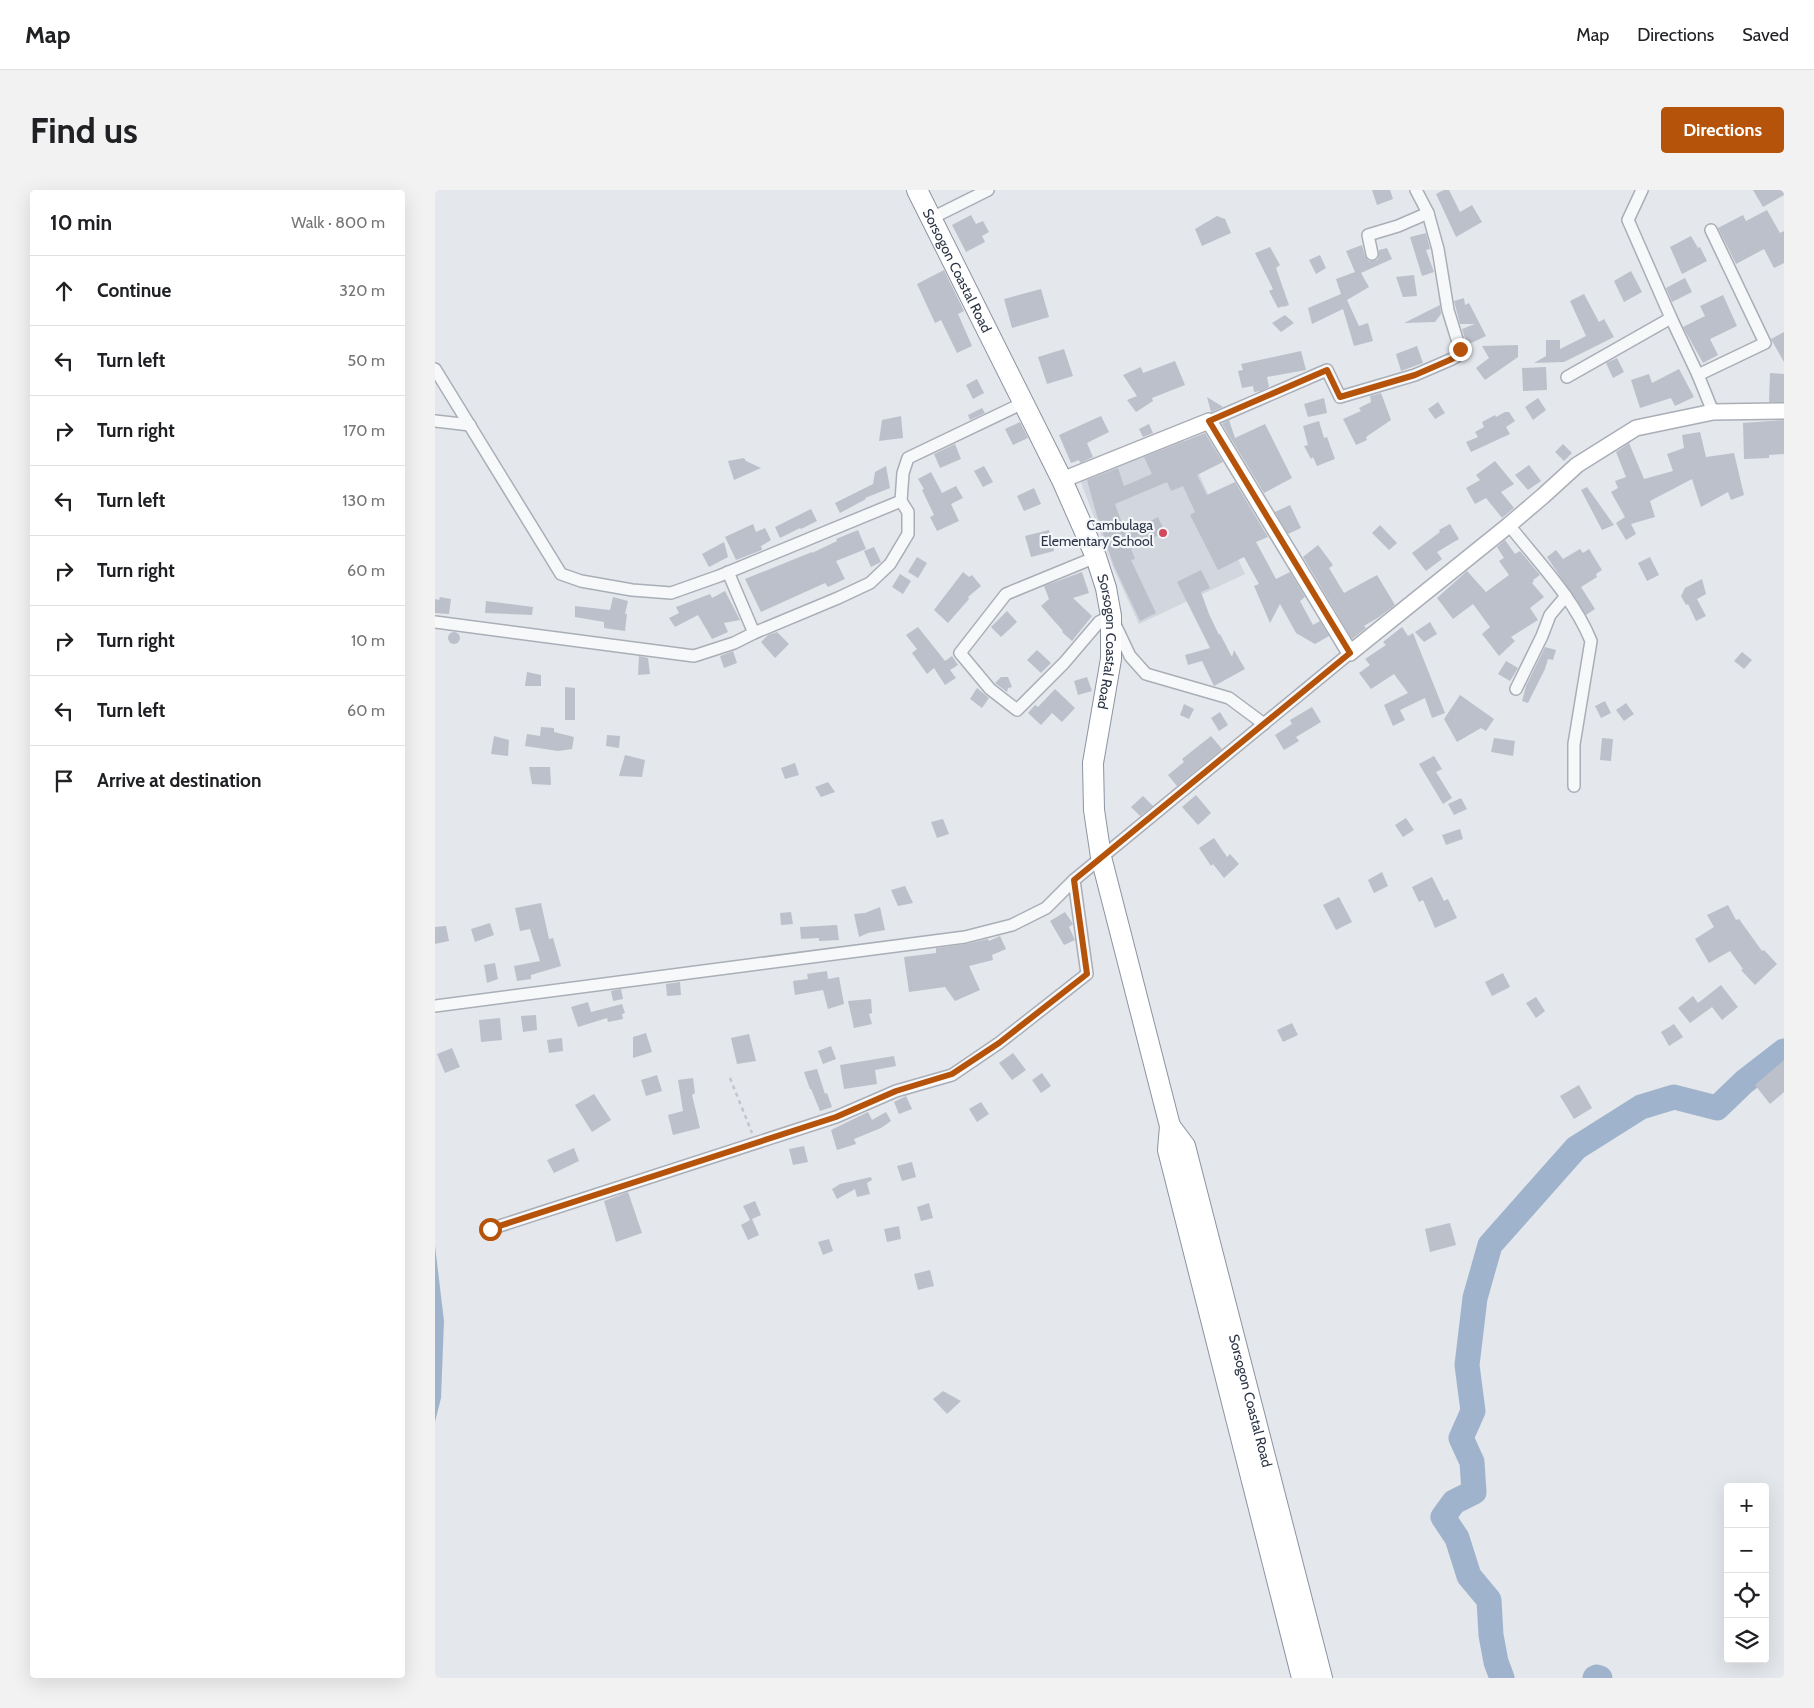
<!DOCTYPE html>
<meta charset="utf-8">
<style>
body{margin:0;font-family:Cabin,sans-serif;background:#f2f2f2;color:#202124}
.controls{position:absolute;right:15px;bottom:15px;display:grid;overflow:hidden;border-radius:5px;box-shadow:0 5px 20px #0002}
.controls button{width:45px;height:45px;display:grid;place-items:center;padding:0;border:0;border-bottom:1px solid #e0e0e0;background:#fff;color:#202124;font:25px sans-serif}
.stop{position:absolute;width:15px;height:15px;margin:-11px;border:4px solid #b45309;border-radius:50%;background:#fff}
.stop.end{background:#b45309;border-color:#fff;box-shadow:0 1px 5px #0008}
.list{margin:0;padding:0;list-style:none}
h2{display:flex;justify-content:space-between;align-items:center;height:65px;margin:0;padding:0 20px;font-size:21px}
h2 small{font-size:16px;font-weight:400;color:#757577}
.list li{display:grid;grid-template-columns:32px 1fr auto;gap:15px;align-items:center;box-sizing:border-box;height:70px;padding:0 20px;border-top:1px solid #e0e0e0}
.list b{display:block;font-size:19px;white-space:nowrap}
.list em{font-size:16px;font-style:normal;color:#757577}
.icon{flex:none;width:28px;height:28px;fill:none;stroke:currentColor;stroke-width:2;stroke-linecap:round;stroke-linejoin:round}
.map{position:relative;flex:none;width:1349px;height:1488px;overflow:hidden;border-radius:5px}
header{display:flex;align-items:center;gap:30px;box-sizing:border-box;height:70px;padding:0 25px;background:#fff;border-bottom:1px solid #e0e0e0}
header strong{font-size:24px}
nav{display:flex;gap:28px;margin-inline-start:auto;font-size:18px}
.intro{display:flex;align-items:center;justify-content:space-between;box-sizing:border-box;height:120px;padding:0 30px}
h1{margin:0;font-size:35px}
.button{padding:12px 22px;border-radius:5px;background:#b45309;color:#fff;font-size:18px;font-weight:700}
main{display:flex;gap:30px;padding:0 30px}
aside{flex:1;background:#fff;border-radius:5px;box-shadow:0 5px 20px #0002}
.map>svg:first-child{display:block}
</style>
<header>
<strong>Map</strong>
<nav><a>Map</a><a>Directions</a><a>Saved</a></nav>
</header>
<div class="intro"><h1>Find us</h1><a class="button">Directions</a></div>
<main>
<aside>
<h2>10 min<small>Walk · 800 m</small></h2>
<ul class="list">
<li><svg class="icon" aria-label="ahead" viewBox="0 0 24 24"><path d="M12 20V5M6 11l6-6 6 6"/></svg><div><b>Continue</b></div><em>320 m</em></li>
<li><svg class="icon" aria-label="left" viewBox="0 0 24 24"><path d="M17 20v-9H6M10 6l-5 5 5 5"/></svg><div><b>Turn left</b></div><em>50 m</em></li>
<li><svg class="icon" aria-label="right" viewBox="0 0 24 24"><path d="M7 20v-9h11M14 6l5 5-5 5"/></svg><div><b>Turn right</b></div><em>170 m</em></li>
<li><svg class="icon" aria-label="left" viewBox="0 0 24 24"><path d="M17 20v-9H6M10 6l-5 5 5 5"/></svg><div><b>Turn left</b></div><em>130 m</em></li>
<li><svg class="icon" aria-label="right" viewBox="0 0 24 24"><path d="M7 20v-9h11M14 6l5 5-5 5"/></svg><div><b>Turn right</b></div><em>60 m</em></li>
<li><svg class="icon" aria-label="right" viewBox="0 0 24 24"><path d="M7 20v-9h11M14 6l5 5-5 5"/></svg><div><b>Turn right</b></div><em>10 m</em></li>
<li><svg class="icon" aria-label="left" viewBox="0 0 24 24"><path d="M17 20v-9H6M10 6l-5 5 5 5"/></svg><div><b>Turn left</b></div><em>60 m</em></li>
<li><svg class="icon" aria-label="arrive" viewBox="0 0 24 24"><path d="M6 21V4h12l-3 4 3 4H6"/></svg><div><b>Arrive at destination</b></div></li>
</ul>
</aside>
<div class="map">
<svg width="1349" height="1488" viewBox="0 0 1349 1488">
<rect width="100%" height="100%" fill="#e4e7ec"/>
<polygon fill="#d2d6de" points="746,245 810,384 704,434 678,377 644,287"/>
<polygon fill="#9fb4cc" points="0,1056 9,1131 6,1208 0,1232"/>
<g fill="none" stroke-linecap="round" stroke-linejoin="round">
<g stroke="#9fb4cc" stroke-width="25">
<polyline points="1067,1488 1061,1472 1056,1445 1054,1410 1034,1386 1022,1348 1008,1327 1019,1312 1039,1302 1037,1272 1026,1248 1038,1221 1032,1175 1040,1108 1055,1055 1141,958 1206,917 1239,907 1282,918 1309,892 1349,861"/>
<polyline points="1160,1488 1162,1487 1165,1488"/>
</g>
</g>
<g fill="#bbc0ca">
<polygon points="937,0 955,0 958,9 942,15"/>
<polygon points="1009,0 1014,0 1025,22 1037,15 1047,32 1021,47 1001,4"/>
<polygon points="1318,0 1349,0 1349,5 1328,17"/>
<polygon points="1332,20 1345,43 1349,41 1349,73 1339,78 1329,59 1301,74 1283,38 1308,25 1311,31"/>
<polygon points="536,25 541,34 548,31 554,42 547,46 550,52 531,62 517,35"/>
<polygon points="782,26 790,29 796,43 767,56 760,39"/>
<polygon points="991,43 995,59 991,60 999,82 987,86 975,47"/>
<polygon points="1256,46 1263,58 1265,57 1272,71 1247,84 1235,57"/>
<polygon points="927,55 930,66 934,71 942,70 944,66 944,60 952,58 957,69 926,83 934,97 912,110 924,136 933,133 938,151 919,156 908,119 877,134 873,118 906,104 901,89 920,82 911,61"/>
<polygon points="835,57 845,75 841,78 854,115 848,117 848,116 843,118 834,101 838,99 820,63"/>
<polygon points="885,65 891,78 881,84 874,70"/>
<polygon points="509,80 529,121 523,124 537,156 522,163 506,130 500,133 482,94"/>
<polygon points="1196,81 1207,102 1189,112 1179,91"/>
<polygon points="979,85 982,106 968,107 961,87"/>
<polygon points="1250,88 1257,102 1237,112 1231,98"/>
<polygon points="606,99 614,127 577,138 569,109"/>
<polygon points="1149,104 1164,132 1169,129 1179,147 1129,172 1099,173 1111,166 1111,150 1125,150 1125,159 1151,146 1135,111"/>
<polygon points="1288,105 1302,136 1275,149 1283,165 1268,173 1248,137 1270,126 1265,116"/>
<polygon points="1029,108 1030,115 1034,113 1051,146 1032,155 1027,139 1040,134 1025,134 1019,111"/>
<polygon points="1005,115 1006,124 1000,132 969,133"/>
<polygon points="850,125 859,133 846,142 837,133"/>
<polygon points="1349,142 1349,172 1336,149"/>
<polygon points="1083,155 1083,167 1050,190 1041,178 1054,168 1047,156"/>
<polygon points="982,156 988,173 966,181 961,164"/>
<polygon points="629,159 638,186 612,194 603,167"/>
<polygon points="866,161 871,180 832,187 834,197 826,201 819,202 818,196 807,198 803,181 808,180 806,174"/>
<polygon points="1182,168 1189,182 1178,188 1171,173"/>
<polygon points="740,171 750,195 717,208 718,211 701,222 692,210 702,206 688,185 706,177 708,183"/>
<polygon points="1111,177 1112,200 1088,201 1087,178"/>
<polygon points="1244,179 1259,207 1240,216 1236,208 1205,218 1196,190 1214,184 1217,193"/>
<polygon points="1335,183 1349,184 1349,212 1334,212"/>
<polygon points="542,189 549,203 538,209 531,195"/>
<polygon points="946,203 956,230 931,247 932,250 921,255 908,229 926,221 924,218 936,212 935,206"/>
<polygon points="772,207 788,217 776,222"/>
<polygon points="889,208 892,223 873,227 869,214"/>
<polygon points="1103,208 1111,220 1098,230 1090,217"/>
<polygon points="1003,212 1010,223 1000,229 993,219"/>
<polygon points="547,218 550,223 535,230 533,225"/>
<polygon points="1070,222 1074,222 1080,231 1071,237 1075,244 1036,262 1031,252 1043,247 1040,242 1049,237 1047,232 1060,225 1061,227"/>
<polygon points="466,226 468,248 444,251 447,230"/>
<polygon points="666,226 674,242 652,253 658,267 645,273 644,270 636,273 624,245"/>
<polygon points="794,230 800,248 830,234 857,288 829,303 787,234"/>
<polygon points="1349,230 1349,264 1334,265 1334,268 1309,269 1308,233"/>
<polygon points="884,231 889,248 892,247 900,269 882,276 878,267 876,269 869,256 873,255 868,236"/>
<polygon points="585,232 593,248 578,255 570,239"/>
<polygon points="714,234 718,243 708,247 704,239"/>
<polygon points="1265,242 1271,267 1299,263 1309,305 1296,310 1293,302 1266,317 1257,289 1215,311 1220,327 1196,334 1201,344 1191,350 1181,333 1190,327 1176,302 1183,298 1180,291 1191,287 1181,262 1194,253 1209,289 1238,281 1232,264 1249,258 1247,245"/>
<polygon points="770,243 788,272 762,285 772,305 800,292 833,347 821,352 841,389 855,382 870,407 865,411 878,435 885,431 894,446 880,454 861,443 845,414 835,433 819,396 824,394 809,367 783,380 755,325 760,322 748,296 736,301 732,292 680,314 691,344 723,327 730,342 696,359 700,369 696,370 721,423 705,431 679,376 662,326 652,290 683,278 689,296 717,284 709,267"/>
<polygon points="520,254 526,269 505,278 499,264"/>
<polygon points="1128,254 1137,263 1129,271 1120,262"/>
<polygon points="309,268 311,271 326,278 299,290 293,271"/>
<polygon points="1060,271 1079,294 1066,302 1079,318 1067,328 1051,308 1040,314 1031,298 1045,290 1041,285"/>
<polygon points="1094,275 1106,291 1093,300 1080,285"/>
<polygon points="451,276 455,298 430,308 431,309 405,323 400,313 438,294 440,282"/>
<polygon points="549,276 558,292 548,297 539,281"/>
<polygon points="496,282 507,303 521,296 528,308 516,314 524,331 502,341 495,327 499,325 487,300 489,299 483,289"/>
<polygon points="1152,297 1179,335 1167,340 1146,300"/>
<polygon points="599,298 606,314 589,321 582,306"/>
<polygon points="855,315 866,338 853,344 840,322"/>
<polygon points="376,319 382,331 366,339 365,338 345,348 340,337"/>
<polygon points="318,334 321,342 330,338 336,350 326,356 327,360 301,370 290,347"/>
<polygon points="1015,334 1024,349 1002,362 1007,369 991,381 977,363 1005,342 1004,340"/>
<polygon points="945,335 962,353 954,360 937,343"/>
<polygon points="423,340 431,359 401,371 410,389 393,397 390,393 326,422 310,389 377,362 377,363 402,351 401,349"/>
<polygon points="614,340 619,361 596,367 590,346"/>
<polygon points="1070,350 1080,364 1085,361 1105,385 1098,390 1099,391 1097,393 1109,407 1095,418 1103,430 1076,447 1080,451 1064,466 1047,444 1055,437 1038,414 1018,429 1002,408 1032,381 1051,402 1074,385 1064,371 1069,368 1062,357"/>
<polygon points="289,352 293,367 274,377 267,364"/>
<polygon points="883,355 898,375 894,378 909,403 942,385 960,415 944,427 929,436 931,438 917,449 868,367"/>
<polygon points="439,357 446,372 436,377 429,361"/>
<polygon points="1145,359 1148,363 1154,359 1167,380 1161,384 1162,387 1146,397 1160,419 1151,425 1112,367 1121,360 1128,369"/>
<polygon points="482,367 492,373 483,388 473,382"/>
<polygon points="1215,367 1224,385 1212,391 1203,373"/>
<polygon points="766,380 775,398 766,402 774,424 784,445 785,444 797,467 799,460 810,479 779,496 767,471 753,475 750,465 775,458 742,392"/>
<polygon points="528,382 534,387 537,385 546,396 533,407 534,409 513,433 499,420"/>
<polygon points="647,382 654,403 638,408 657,426 637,451 627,442 628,441 606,416 614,409 609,396"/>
<polygon points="465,384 476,391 468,404 457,397"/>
<polygon points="1267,389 1271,404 1262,409 1271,426 1261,431 1253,414 1251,415 1246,406 1250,398"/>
<polygon points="290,401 305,430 289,433 293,442 277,449 263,425 240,437 234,428 244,423 241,417 275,404 277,408"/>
<polygon points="5,407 16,409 14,424 0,423 0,409 4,410"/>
<polygon points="178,407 193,411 190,424 192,424 190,441 169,438 169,432 140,427 140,416 175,420"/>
<polygon points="51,411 98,417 97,425 50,423"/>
<polygon points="572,421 582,432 566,447 556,437"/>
<polygon points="995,432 1002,444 989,452 980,442"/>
<polygon points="483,437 510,471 517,466 523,475 515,480 521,488 510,495 499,478 492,484 477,463 482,459 471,445"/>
<polygon points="967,437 973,446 978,443 1010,523 997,528 990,508 965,520 970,530 958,536 949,515 973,503 959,484 936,499 924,483 935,475 930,469 951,455 948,452"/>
<circle cx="19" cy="448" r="6"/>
<polygon points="342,442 354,454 340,468 326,452 333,445"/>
<polygon points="1110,457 1121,460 1118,470 1113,469 1110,479 1093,513 1087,511 1091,496"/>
<polygon points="602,460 616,473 606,483 592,470"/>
<polygon points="298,461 302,473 289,478 285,466"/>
<polygon points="1307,462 1317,470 1309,479 1299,471"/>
<polygon points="204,466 213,468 215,484 203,485"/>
<polygon points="1071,471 1083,478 1075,491 1063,484"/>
<polygon points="92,482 106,485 106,496 90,496"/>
<polygon points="566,487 573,487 577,497 573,498 572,502 560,493"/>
<polygon points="652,487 657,501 643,505 639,491"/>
<polygon points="130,497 140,498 140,530 130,530"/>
<polygon points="542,498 554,508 547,518 535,509"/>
<polygon points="620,499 640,518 627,532 617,523 606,535 593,523 600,515 603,517"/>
<polygon points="1025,505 1059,529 1051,541 1046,538 1022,552 1009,529"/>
<polygon points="1170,511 1176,523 1166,528 1160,516"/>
<polygon points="1191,513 1199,524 1189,531 1181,520"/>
<polygon points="749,514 759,519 754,529 745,525"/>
<polygon points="877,517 886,532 861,547 864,551 849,560 840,545 857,534 855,530"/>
<polygon points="785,522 793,535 784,541 776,528"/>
<polygon points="106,537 119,538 119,542 139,547 137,559 123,561 90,556 92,544 105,546"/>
<polygon points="172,545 185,546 184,558 171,556"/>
<polygon points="59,546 74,550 73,566 56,564"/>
<polygon points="776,546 787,559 742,596 733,585 749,572 747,569"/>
<polygon points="1059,548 1080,551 1078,566 1056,562"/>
<polygon points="1167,548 1178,549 1176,571 1165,570"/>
<polygon points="190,565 210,570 207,587 184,586"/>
<polygon points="999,566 1007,579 1001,582 1017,608 1008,614 984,574"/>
<polygon points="360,573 364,585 350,589 346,578"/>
<polygon points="94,577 115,577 116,595 97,594"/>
<polygon points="393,592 400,602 386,607 380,597"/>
<polygon points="761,605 776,623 763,635 747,617"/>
<polygon points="708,606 718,616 705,626 696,617"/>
<polygon points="1026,608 1032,619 1019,625 1013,614"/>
<polygon points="971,628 979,640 968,647 960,635"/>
<polygon points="508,629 514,644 502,648 496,632"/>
<polygon points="1025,639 1028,649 1011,655 1007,645"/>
<polygon points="779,648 792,667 795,664 804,674 789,688 778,674 776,676 764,658"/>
<polygon points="947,682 953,696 939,703 933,690"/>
<polygon points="997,687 1009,711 1013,709 1022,728 1000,738 988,710 984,712 977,697"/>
<polygon points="470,696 478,713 463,716 456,700"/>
<polygon points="904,707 917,732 901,740 888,715"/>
<polygon points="106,713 114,749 118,748 126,776 96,785 96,789 82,791 79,776 105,771 95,739 85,741 80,718"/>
<polygon points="1293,715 1301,730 1304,729 1327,761 1329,760 1342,774 1320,795 1306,780 1308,779 1295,761 1274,773 1260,749 1279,737 1272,725"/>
<polygon points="445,717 450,740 433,743 424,747 419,724 430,723"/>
<polygon points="356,722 358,734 346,735 345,723"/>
<polygon points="630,722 638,734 634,737 640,750 629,755 615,731"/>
<polygon points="55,733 59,745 40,752 36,739"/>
<polygon points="402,735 404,750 384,751 384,748 366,749 365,737"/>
<polygon points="11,736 14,751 0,754 0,737"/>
<polygon points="565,746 571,759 557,765 558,770 534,776 545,800 520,811 510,797 474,802 469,767 501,763 501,758 531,754 553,749 554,751"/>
<polygon points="60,773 63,789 52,793 49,775"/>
<polygon points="392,781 393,789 404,787 409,814 393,819 388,800 360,805 358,791 373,789 372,784"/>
<polygon points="1068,783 1075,797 1057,806 1050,792"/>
<polygon points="245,792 246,805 232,806 231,794"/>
<polygon points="1286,795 1303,817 1287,830 1277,817 1255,833 1243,818 1258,806 1263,813"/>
<polygon points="186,799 188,809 178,811 176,801"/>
<polygon points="1101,807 1110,821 1101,828 1091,813"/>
<polygon points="436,809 437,823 434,824 437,834 419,838 413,811"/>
<polygon points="153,812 156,822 187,814 190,823 187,824 188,829 173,832 172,828 143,837 136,817"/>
<polygon points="101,825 102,840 88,842 86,826"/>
<polygon points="65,828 67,850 46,852 44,830"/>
<polygon points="857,833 863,845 848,852 842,840"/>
<polygon points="1239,834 1248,847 1234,856 1226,842"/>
<polygon points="211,843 217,862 198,868 198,847"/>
<polygon points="314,844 321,871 302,874 296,848"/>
<polygon points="127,848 128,861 114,863 112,850"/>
<polygon points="396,856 401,869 388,874 383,861"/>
<polygon points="17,858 25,877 10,883 2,864"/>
<polygon points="578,863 591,880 577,890 564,873"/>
<polygon points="459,866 461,876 440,880 442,894 409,899 405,875"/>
<polygon points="1349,870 1349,902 1335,914 1320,895"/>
<polygon points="382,879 390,904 392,903 397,917 385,921 376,899 375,899 369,882"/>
<polygon points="607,883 616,896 606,903 597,890"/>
<polygon points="222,885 227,901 211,906 206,890"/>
<polygon points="258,888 260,903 257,905 265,938 238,945 233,925 248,921 243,890"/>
<polygon points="1144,895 1157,918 1139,929 1125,906"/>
<polygon points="159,904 176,930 157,942 140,915"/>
<polygon points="471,906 477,919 464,924 459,912"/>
<polygon points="546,912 554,924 542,932 534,919"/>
<polygon points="433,922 437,930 451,922 456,931 446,938 419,949 421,954 402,960 396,940"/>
<polygon points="369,956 373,972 358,975 354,959"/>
<polygon points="139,958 144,971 119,983 112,970"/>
<polygon points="477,972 481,987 467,991 462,976"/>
<polygon points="436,987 437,990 432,993 435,1004 422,1007 420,999 402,1009 397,999 405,994"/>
<polygon points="193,1002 207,1043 181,1052 169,1011"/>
<polygon points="320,1011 326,1025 317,1029 324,1045 313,1050 306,1035 315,1030 308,1016"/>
<polygon points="494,1013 498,1028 486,1031 482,1017"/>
<polygon points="1015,1033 1021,1055 995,1062 990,1039"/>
<polygon points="464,1036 466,1049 452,1052 449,1039"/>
<polygon points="394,1049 398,1061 388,1065 383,1052"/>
<polygon points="495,1080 499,1096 483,1100 479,1084"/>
<polygon points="508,1201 526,1211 512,1224 498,1209"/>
</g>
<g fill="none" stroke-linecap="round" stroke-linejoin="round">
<g stroke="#a9aeb7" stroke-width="14">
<g id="street">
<polyline points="1207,0 1193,30 1236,128 1263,185"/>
<polyline points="497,28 553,0"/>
<polyline points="1276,40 1330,153 1263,185 1278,222"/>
<polyline points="937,64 933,45 963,36 993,23 981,0"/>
<polyline points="0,179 126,384 146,391 197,400 236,403 284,386 466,311"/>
<polyline points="1132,187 1236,128"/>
<polyline points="0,231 35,235"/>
<polyline points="774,231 892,180 905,207 980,185 1017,169 1022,166 1025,159 1013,120 1003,59 993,23"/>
<path d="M1074 335C1103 372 1138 407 1156 451L1139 554V596"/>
<polyline points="661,367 571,404 525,463 555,499 582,520 629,473 664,432 676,426 695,466 711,484 794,508 829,534"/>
<polyline points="293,382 319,443"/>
<polyline points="0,432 259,466 299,453 319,443 403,408 435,393 455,374 473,344 473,322 466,311 468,283 473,268 588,213"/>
<polyline points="1081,499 1107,446 1115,425 1131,406"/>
<polyline points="0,816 530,747 577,735 611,718 639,690 915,463"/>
<polyline points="55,1039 401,927 461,901 517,885 564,853 652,784 639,690"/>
</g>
</g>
<g stroke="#a9aeb7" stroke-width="18">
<polyline id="secondary" points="627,290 774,231 915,463 1074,335 1108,306 1142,275 1201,238 1278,222 1349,221"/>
</g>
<g stroke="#8b94a3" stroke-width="22">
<g id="highway">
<path id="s1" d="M482 0 627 290 661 367 671 398 676 426V469L658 573 659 620 666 667 735 936 733 960 867 1488"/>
<path id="s2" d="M735 936 750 956 887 1488"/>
</g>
</g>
<polyline stroke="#c2c5cb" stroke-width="2.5" stroke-dasharray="4 4" stroke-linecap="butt" points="295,888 317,943"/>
<use href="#street" stroke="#f7f8fa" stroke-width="11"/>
<use href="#secondary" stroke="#fff" stroke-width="15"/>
<use href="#highway" stroke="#fff" stroke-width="20"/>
</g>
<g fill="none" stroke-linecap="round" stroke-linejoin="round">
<polyline stroke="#b45309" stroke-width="6" points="55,1039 401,927 461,901 517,884 564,853 652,784 639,690 915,463 774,231 892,180 905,207 980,185 1017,169 1022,166 1025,159"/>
</g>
<circle fill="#d1495b" stroke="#f4f6f9" stroke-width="2" cx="728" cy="343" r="5"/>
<g text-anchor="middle" stroke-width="4.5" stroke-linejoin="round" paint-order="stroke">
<g font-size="14" fill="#2b3445" stroke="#f4f6f9">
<text dy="5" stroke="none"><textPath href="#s1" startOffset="90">Sorsogon Coastal Road</textPath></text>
<text dy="5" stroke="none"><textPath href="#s1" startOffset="495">Sorsogon Coastal Road</textPath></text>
<text dy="5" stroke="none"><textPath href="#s2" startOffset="288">Sorsogon Coastal Road</textPath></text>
</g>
<g font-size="14" fill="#2b3445" stroke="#f4f6f9" text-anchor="end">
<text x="718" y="340">Cambulaga<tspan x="718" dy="16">Elementary School</tspan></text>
</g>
</g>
</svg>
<div class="controls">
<button>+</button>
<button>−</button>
<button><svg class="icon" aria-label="locate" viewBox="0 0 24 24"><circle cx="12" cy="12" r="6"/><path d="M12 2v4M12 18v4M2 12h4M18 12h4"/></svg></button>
<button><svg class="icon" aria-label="layers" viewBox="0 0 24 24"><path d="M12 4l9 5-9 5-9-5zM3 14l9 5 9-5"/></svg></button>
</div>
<div class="stop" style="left:55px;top:1039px"></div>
<div class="stop end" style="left:1025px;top:159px"></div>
</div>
</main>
